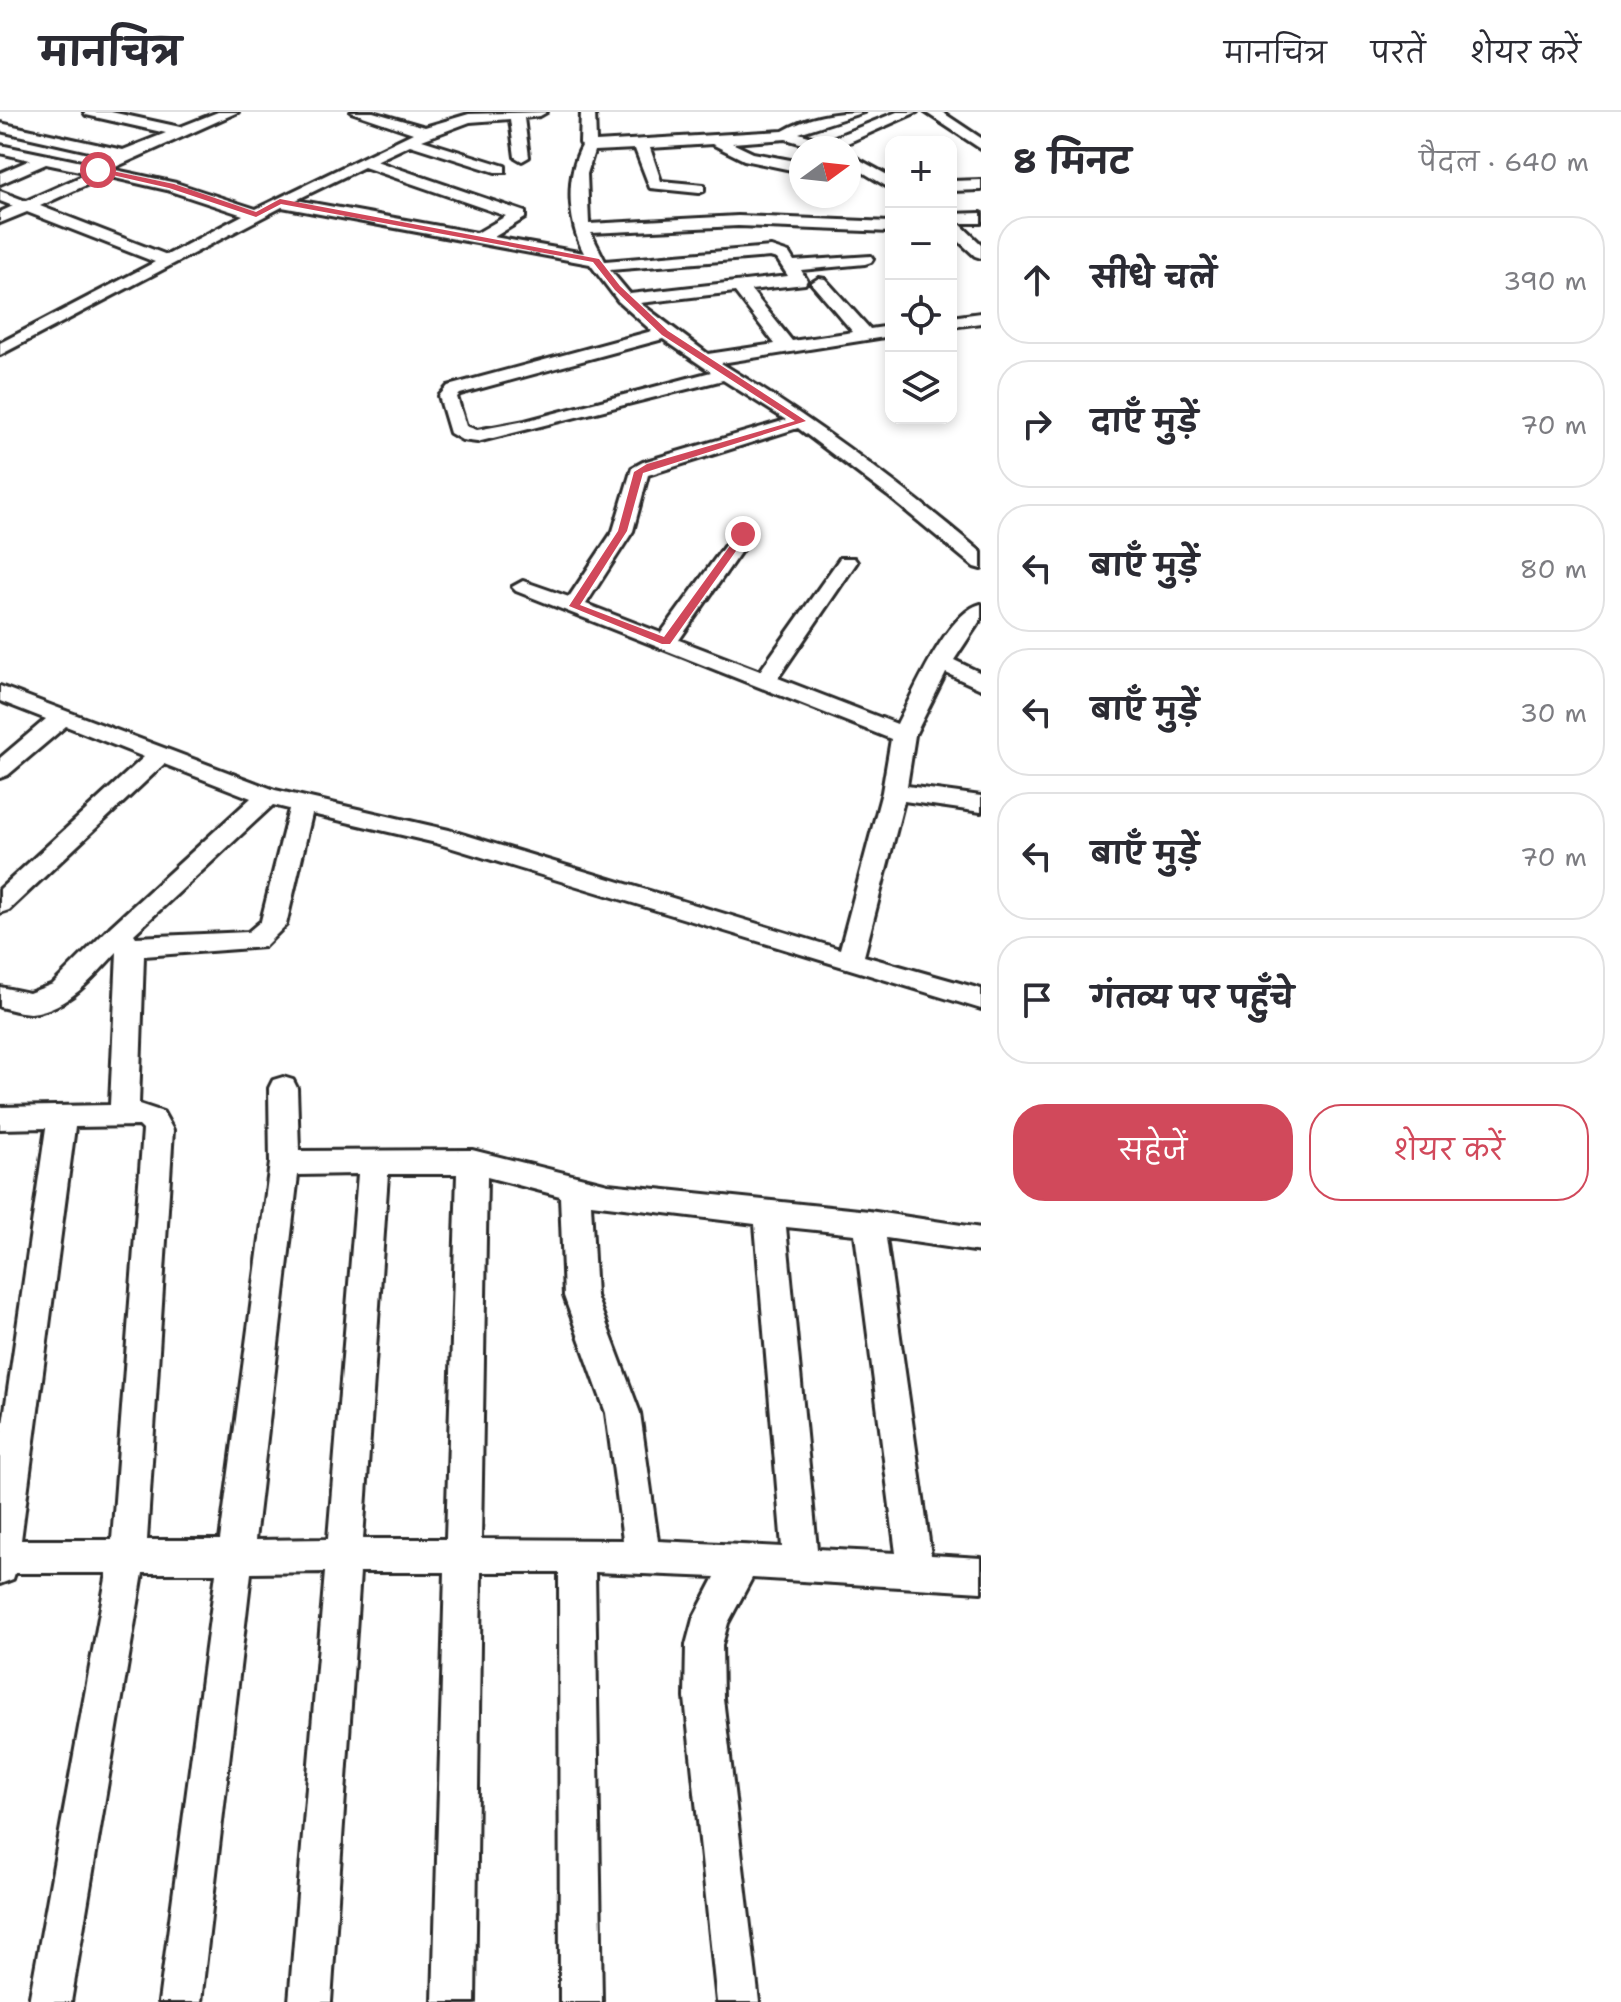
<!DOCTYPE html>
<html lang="hi">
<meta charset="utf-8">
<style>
body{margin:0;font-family:"Shantell Sans","Playpen Sans Deva",sans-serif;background:#f7f7f7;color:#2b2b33}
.controls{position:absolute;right:24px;top:24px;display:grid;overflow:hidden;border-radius:16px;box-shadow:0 4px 12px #0003}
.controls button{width:72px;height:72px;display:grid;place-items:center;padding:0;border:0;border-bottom:2px solid #e1e1e2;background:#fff;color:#2b2b33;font:40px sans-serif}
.compass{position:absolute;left:789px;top:24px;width:72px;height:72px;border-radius:50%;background:#fff;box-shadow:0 4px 12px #0003;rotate:75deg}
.stop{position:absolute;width:24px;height:24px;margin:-18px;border:6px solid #d1495b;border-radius:50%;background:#fff}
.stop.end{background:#d1495b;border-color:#fff;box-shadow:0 2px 8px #0008}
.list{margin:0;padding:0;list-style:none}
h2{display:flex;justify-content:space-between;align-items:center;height:104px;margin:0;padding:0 32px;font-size:34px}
h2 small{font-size:26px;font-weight:400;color:#7c7c81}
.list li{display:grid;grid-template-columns:52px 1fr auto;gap:24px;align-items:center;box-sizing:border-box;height:128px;margin:0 16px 16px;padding:0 16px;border:2px solid #e1e1e2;border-radius:32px}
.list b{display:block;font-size:30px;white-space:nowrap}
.list em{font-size:26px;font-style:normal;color:#7c7c81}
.actions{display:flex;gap:16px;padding:24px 32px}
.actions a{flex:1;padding:18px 0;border:2px solid #d1495b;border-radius:32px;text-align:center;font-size:28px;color:#d1495b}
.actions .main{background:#d1495b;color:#fff}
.icon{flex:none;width:44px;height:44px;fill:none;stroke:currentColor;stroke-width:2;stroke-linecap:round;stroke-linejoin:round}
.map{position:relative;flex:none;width:981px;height:1890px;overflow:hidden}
header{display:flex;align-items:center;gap:48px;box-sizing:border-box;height:112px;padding:0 40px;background:#fff;border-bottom:2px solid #e1e1e2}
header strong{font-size:38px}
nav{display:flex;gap:44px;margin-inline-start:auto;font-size:28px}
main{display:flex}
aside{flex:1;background:#fff}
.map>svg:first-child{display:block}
</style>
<header>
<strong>मानचित्र</strong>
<nav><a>मानचित्र</a><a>परतें</a><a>शेयर करें</a></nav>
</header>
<main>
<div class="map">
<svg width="981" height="1890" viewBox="0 0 981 1890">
<rect width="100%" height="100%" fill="#fff"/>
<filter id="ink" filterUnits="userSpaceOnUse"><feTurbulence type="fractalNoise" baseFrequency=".0125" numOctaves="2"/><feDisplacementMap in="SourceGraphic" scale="16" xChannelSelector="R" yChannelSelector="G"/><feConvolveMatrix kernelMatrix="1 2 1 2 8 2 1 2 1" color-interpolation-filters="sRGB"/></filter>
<g filter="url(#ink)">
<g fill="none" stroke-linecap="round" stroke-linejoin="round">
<g stroke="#2b2b2b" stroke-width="6">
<g id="street">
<path d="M84 0H111L180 15 218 0H238L111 57 176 71 256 97 413 21 351 0H373L425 15 469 2 547 0 540 4 524 6 529 45 522 49 515 45 510 7 470 10 422 28 505 54V60H495L410 33 376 49 525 100V106L494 125 584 141C568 111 565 64 582 34L580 31 581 0H595L596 30 783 19C807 5 836 0 864 0L799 21 825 29 897 0H917L836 36H817L786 27 732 31 753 41 801 50V60L744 48 712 32 650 36 661 69 704 73V79L699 81 650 76 635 37 594 39 587 62 589 112 738 104 891 110V120L738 114 591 121 605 149 771 135 789 141 794 149 871 144 873 147 871 150 865 152 801 158 807 168 805 172 751 178 792 229 853 220 811 171 819 166 825 167 870 217 891 214V224L721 251C813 307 898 370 981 440V457L974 455 888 384 798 316 648 363 633 419 586 492 661 521 736 418H750L753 422 679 528 760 559 840 446H854L857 450 778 566 897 612C913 582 947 500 981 492V507L954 548 981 561V577L946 561 915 623 907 674 981 684V700L904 689 864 844 981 877V897L436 731 312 702 286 813 264 835 144 844 139 992 163 1000 173 1018 147 1428H220L270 1051 269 976 273 968 283 965 293 968 297 976 299 1039 472 1038 608 1072 869 1099 981 1116V1140L886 1126 931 1443 981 1446V1480L752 1466 728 1511 722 1533 723 1586 759 1890H717L685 1586 686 1533 693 1507 715 1465 595 1460 602 1890H560L559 1460H481L475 1890H433L445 1460H360L331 1890H289L325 1460 251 1461 201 1890H159L216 1461H143L71 1890H29L107 1461H15L13 1467 0 1472V1333L46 1016 0 1017V995L110 993 117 840C93 865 69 897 31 901 22 901 9 897 0 895V875L29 881 53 872 110 815 251 686 164 652 9 798 0 801V777L144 645 66 614 8 663 0 666V646L46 607 0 589V574L275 678 449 718 840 837 882 680 891 627 516 479 512 475 523 469 569 485 613 419 632 356 643 350 786 308 723 268 477 330 462 328 450 321 439 284 448 274 652 219 618 189 590 152 282 95 0 243V231L155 150 27 100 0 111V100L13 94 0 89V79L26 89 89 61 46 52 0 72V61L30 48 0 41V33L96 53 111 44 0 19V11L123 38 166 21 86 3ZM364 55 506 104 477 121 296 88ZM106 64 167 78 243 103 167 143 40 94ZM770 145 777 147 788 164 630 182 610 158ZM735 180 775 232 708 242 640 191ZM663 227 711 260 525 309 477 318 466 314 457 285 460 282ZM273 693 289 697 261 809 248 820 136 825 134 822ZM139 1014 143 1018 112 1428H21L75 1015ZM358 1062 328 1427 255 1428 298 1063ZM388 1062H457L446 1427H363ZM487 1065 560 1084 564 1184 606 1301 623 1428 481 1427ZM591 1092 755 1112 782 1435 658 1429 640 1301 596 1184ZM786 1115 855 1122 896 1441 817 1437Z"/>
<polygon points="925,0 942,0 981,26 981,37"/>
<polygon points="849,42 891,65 891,77 849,52"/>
<polygon points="981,68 981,78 951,79 951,69"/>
<polygon points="981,101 981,111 959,111 981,132 981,146 975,144 951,122 951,102"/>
<polygon points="981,201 981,211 951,215 951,205"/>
</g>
</g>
<use href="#street" fill="#fff" fill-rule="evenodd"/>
</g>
</g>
<polygon fill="#d1495b" points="98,56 174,72 256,100 280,87 599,147 620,174 668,219 806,309 643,361 627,419 580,493 664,525 740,420 748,422 670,532 662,532 569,494 618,419 634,360 647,352 795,309 662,223 615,178 593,150 281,92 256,105 169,76 95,59"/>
</svg>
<div class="controls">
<button>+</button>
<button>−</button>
<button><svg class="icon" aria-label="locate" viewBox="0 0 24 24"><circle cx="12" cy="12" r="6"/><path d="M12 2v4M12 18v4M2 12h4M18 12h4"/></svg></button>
<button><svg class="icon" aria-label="layers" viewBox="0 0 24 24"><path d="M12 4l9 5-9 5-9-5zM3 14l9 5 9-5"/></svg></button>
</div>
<svg class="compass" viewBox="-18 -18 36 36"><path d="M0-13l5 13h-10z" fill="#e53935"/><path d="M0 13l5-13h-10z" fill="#7c7c81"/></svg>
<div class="stop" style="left:98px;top:58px"></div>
<div class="stop end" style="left:743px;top:422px"></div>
</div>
<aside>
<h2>8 मिनट<small>पैदल · 640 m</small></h2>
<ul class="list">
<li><svg class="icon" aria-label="ahead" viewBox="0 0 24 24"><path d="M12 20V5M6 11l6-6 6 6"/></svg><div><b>सीधे चलें</b></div><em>390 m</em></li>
<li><svg class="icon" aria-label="right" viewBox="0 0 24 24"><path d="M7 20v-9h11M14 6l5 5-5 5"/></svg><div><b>दाएँ मुड़ें</b></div><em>70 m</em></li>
<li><svg class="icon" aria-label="left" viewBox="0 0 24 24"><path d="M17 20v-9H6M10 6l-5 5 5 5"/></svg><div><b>बाएँ मुड़ें</b></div><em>80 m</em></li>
<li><svg class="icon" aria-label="left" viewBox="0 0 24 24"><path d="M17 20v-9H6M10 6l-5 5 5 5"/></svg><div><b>बाएँ मुड़ें</b></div><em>30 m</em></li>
<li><svg class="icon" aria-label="left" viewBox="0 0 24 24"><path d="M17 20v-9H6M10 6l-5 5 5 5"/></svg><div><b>बाएँ मुड़ें</b></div><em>70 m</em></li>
<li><svg class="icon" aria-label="arrive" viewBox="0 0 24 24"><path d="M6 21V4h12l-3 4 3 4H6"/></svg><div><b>गंतव्य पर पहुँचे</b></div></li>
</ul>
<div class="actions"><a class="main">सहेजें</a><a>शेयर करें</a></div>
</aside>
</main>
